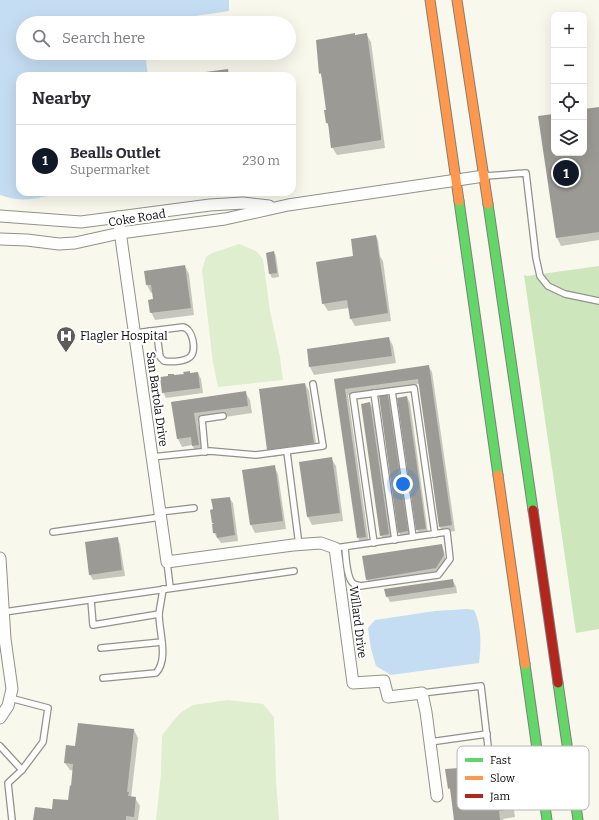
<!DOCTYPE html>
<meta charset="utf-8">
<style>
body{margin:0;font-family:Bitter,serif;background:#f2f2f3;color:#2b2b33}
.controls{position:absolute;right:12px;top:12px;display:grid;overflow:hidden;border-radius:8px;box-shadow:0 4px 16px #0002}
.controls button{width:36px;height:36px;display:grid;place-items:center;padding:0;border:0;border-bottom:1px solid #e1e1e2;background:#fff;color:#2b2b33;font:20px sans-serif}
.you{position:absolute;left:403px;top:484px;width:14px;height:14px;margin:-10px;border:3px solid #fff;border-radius:50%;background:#1a73e8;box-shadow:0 0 0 6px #1a73e833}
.badge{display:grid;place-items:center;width:26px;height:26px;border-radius:50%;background:#111827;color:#fff;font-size:13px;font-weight:700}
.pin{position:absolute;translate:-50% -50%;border:2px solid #fff;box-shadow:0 1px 4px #0006}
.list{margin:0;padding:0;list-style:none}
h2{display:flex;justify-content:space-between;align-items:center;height:52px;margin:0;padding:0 16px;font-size:17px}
h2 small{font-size:13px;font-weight:400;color:#7c7c81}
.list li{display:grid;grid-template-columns:26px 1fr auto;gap:12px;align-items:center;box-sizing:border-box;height:72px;padding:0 16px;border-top:1px solid #e1e1e2}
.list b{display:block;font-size:15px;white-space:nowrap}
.list p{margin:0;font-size:13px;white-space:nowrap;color:#7c7c81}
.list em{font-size:13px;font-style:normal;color:#7c7c81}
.icon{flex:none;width:22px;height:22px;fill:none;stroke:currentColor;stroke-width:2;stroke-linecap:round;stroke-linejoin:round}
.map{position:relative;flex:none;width:599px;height:820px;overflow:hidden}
.search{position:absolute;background:#fff;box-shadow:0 4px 16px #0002;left:16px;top:16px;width:280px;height:44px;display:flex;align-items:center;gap:10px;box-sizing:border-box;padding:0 14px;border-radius:22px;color:#7c7c81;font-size:15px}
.panel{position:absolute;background:#fff;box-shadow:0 4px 16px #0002;left:16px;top:72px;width:280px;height:124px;border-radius:12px}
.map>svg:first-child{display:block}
</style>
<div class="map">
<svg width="599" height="820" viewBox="0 0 599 820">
<rect width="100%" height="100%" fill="#f9f8ed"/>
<g fill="#dfeece">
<polygon points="239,244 256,251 263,259 270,311 280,357 283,380 218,387 213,363 202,270 206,257 212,253"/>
<polygon points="228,700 263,704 274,717 276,780 279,820 156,820 161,774 162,735 180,713 193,705"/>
</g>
<polygon fill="#cee6bc" points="599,266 599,629 576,633 524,275 527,276"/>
<g fill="#c5ddf2">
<path d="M0 0H229V11L149 23H23V53H145L148 76H20V192H61C38 199 23 203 0 195Z"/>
<path d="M467 609 474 610C482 626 481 646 479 663L391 675 376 666 371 649 368 628 375 620 435 611Z"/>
</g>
<g fill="#0003">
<polygon points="366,34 371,42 385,148 337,155 332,147 329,127 327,123 327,111 323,78 320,73 355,35 355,36"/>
<polygon points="599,108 599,240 561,246 557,238 539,117 554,115 554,153 584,153 584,110"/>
<polygon points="376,236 378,240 380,256 383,261 391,321 355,326 351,319 349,308 328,311 323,303 355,257"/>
<polygon points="274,252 276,256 279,277 272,278 270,274 267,253"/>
<polygon points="185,266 189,274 194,315 155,320 151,312 154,300 153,292 151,293 147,285"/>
<polygon points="389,338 393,346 396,363 314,375 310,367 308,350"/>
<polygon points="428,366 432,372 455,531 443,533 440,527 419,384 348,395 369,543 361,544 358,538 335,380"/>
<polygon points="198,373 201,379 203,393 166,398 163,392 174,376"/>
<polygon points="305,384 309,391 317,450 272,457 268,449"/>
<polygon points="245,392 250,400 252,413 198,421 203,453 197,454 192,445 182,447 178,439 172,402"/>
<polygon points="388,396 391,401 410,537 402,538 399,532"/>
<polygon points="407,397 410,403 428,534 420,535 417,530"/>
<polygon points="370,403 373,409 392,540 384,541 381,535"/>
<polygon points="331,458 336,466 343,521 312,525 308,517 300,463"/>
<polygon points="274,466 278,474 286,529 255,533 251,525 243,471"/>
<polygon points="229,498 233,503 238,541 221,543 214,533 213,523"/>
<polygon points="117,538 120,544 125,576 93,580 90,575"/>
<polygon points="441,545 444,551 446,562 439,574 370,585 367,579"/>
<polygon points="452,580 456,586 457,593 390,602 387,596"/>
<polygon points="134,730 138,738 131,798 135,798 140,806 138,820 34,820 69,802 72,787 74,771 70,770 65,763 76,747"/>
<polygon points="467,753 472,761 474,773 505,768 509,776 515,817 503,819 503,820 455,820 451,792 449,788"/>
</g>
<g fill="#9b9a94">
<polygon points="355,33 355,35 367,33 381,136 381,140 331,148 328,123 326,123 324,110 326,110 321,73 319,74 316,40"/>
<polygon points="228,69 229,76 183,76 183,75"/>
<polygon points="599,107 599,232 556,238 538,116 554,114 554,153 584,153 584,109"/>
<polygon points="376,235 388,313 350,319 347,300 322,304 316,262 353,256 351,239"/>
<polygon points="274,251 277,273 269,274 266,253"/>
<polygon points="185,265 191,308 150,313 148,300 153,299 151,285 146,285 144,271"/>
<polygon points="389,337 392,356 309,367 307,349"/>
<polygon points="429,365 452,525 439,527 418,379 345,389 366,537 357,538 334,379"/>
<polygon points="190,371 190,373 198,372 200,388 162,393 160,377 168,376 168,374 174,374 174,375 184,374 183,372"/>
<polygon points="305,383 314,443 267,450 259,389"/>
<polygon points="246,391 248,406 194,413 199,445 192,446 191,437 177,439 171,402"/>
<polygon points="388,394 408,531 398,533 379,396"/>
<polygon points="407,396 426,529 416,530 397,398"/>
<polygon points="370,402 389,534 380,536 361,404"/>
<polygon points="332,457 340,513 307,517 299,462"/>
<polygon points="275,465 283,521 250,525 242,470"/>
<polygon points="230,497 235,535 217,538 216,533 213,533 212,524 215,523 212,523 210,510 213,509 211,499"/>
<polygon points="118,537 122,570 89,575 85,542"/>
<polygon points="442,544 444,555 436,568 366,580 362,556"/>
<polygon points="453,579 454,587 386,597 384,589"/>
<polygon points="78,723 134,729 127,792 129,792 128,796 136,797 134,817 126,816 126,820 33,820 35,807 52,809 53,799 68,800 70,785 71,786 73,764 64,763 66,745 75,746"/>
<polygon points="468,752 471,772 505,767 511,809 499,811 500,820 454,820 450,788 448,789 445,769 459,768 457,754"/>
</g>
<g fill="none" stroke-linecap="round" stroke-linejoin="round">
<g stroke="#92918c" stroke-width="8">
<g id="lane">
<polyline points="485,176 526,173 536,258 540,276 548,286 565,294 599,301"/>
<path d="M135 333 183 327C193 329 197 351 190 357 184 362 171 362 164 361L160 357 157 335 154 332 149 331"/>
<polyline points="392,391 413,537"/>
<polyline points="374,393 395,540"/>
<polyline points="205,452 202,419 223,416"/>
<polyline points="287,452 299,545"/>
<polyline points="152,457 210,451 256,455 323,446 313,384"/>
<polyline points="160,512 194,508"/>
<polyline points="53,532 161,517"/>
<polyline points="374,543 353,396 414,388 435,534"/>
<path d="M335 548 447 532 450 559 438 575 360 586C358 585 356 585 354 584 346 579 346 555 345 547"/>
<polyline points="167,562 170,587"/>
<polyline points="91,600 93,625 159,614"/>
<polyline points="4,612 294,571"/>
<polyline points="101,648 162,642"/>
<path d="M103 678 156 673C169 659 159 632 159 614 160 606 162 597 163 589"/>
<polyline points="422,693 481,686 489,755"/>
<polyline points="430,742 487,734"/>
<polyline points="0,746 22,770 43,742 48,708 10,698"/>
<polyline points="12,820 8,783 22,770"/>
</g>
</g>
<g stroke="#92918c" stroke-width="13">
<g id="street">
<polyline points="0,216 81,222 210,205 243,203 269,206"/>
<polyline points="118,217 167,562 293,545 321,543 335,548 353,683 384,681 388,697 422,693 426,712 437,796"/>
<polyline points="0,239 27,240 59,244 75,243 120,233 225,219 288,205 484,176"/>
<polyline points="0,558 5,639 12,689 8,706 0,718"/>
</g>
</g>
<g stroke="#7f7e7a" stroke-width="11">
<g id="fast">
<polyline points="459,201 498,475"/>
<polyline points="488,204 533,510"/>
<polyline points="525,664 547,820"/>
<polyline points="558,683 578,820"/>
</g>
</g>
<g stroke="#7f7e7a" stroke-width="11">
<g id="slow">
<polyline points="430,0 459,201"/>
<polyline points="457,0 488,204"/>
<polyline points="498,475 525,664"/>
</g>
</g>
<g stroke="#7f7e7a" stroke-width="11">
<polyline id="jam" points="533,510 558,683"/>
</g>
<use href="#lane" stroke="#fefefc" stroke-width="5.5"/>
<use href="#street" stroke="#fefefc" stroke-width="11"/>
<use href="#fast" stroke="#63d668" stroke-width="9"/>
<use href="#slow" stroke="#ff974d" stroke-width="9"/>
<use href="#jam" stroke="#b3261e" stroke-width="9"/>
</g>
<defs>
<g id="hospital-pin" transform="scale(1)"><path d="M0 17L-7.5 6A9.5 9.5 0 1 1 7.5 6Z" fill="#5e5d59" stroke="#fff"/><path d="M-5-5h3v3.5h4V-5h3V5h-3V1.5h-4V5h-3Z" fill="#fff"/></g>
</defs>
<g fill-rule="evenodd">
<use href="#hospital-pin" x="66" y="336"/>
</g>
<g text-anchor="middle" stroke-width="4" stroke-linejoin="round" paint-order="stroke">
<g font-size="12" fill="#0a0a0a" stroke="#fff">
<text transform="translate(137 218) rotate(-9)" y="4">Coke Road</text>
<text transform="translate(157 399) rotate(82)" y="4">San Bartola Drive</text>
<text transform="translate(358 622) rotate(83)" y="4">Willard Drive</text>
</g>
<g font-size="12" fill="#0a0a0a" stroke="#fff" text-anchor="start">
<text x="80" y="340">Flagler Hospital</text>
</g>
</g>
<rect x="457" y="746" width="132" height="64" rx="6" fill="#fff" stroke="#b6b6b6" stroke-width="1"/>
<rect x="465" y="758" width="18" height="4" fill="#63d668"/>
<rect x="465" y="776" width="18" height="4" fill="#ff974d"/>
<rect x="465" y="794" width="18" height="4" fill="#b3261e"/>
<g font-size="11" fill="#0a0a0a">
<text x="490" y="764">Fast</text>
<text x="490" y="782">Slow</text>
<text x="490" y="800">Jam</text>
</g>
</svg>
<div class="controls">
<button>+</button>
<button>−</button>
<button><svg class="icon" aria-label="locate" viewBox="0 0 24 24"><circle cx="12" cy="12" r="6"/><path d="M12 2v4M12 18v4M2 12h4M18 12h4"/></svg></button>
<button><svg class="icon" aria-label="layers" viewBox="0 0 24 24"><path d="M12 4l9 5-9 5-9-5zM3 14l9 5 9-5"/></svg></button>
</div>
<div class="you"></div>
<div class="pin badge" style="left:566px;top:173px">1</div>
<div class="search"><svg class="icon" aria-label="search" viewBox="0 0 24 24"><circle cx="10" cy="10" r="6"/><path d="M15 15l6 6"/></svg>Search here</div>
<section class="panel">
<h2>Nearby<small></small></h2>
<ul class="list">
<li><span class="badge">1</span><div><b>Bealls Outlet</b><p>Supermarket</p></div><em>230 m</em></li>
</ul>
</section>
</div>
